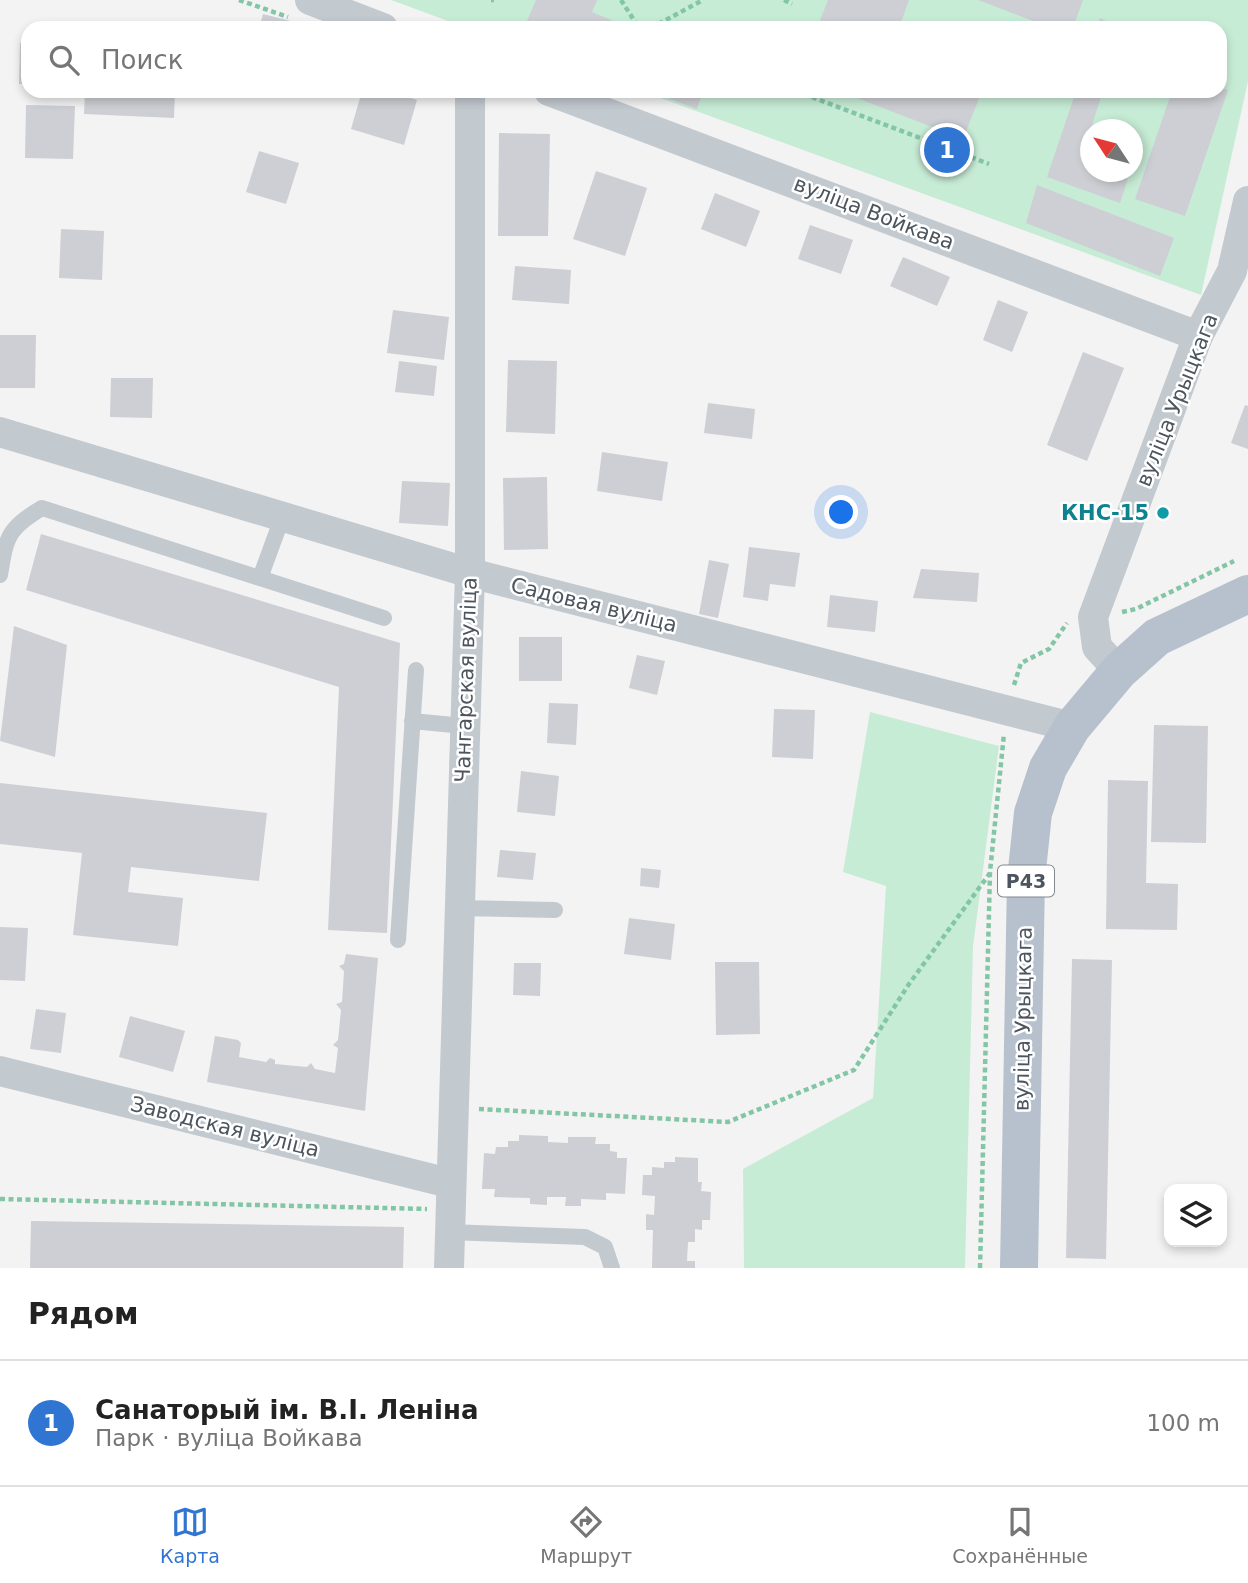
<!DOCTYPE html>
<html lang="ru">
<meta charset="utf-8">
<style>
body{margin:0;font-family:"DejaVu Sans",sans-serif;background:#f6f6f6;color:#222}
.controls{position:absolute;right:21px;bottom:21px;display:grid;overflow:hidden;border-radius:14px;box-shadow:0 4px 10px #0003}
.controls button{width:63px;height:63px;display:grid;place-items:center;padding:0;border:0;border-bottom:2px solid #e0e0e0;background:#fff;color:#222;font:35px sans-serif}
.compass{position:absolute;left:1080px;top:119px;width:63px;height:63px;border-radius:50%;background:#fff;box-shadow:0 4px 10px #0003;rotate:306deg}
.you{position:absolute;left:842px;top:513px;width:24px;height:24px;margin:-18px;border:5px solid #fff;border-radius:50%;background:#1a73e8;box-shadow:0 0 0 10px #1a73e833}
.badge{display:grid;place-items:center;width:46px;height:46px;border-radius:50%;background:#3075d1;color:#fff;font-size:23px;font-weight:700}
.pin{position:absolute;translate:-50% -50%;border:4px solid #fff;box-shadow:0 2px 7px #0006}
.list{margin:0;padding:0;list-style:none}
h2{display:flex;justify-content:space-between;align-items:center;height:91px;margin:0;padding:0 28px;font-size:30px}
h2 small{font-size:23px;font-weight:400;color:#767676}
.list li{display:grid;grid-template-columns:46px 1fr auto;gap:21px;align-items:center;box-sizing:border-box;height:126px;padding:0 28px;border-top:2px solid #e0e0e0}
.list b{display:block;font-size:26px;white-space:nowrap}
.list p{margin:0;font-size:23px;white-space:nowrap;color:#767676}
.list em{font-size:23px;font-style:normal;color:#767676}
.icon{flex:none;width:38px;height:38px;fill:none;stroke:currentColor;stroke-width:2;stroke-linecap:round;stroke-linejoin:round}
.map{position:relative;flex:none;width:1248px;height:1268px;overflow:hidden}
.search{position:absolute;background:#fff;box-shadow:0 4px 10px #0003;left:21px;right:21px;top:21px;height:77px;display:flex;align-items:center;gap:18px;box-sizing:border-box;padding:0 24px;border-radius:21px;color:#767676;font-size:26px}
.sheet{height:217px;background:#fff}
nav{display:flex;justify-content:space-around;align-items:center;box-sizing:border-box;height:98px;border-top:2px solid #e0e0e0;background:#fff;font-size:19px;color:#767676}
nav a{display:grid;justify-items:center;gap:4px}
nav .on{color:#3075d1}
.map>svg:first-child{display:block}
</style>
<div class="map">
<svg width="1248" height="1268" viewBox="0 0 1248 1268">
<rect width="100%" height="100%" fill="#f4f3f3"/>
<g fill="#c7ecd6" fill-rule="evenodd">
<path d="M391 0H1248V81L1201 295 641 91H1220V28H467ZM1090 130H1132V172H1090Z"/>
<polygon points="870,712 999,746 973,947 965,1268 744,1268 743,1169 873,1098 886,886 843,872"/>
</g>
<g fill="#cdcfd4">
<polygon points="536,0 597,0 592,12 623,25 621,28 545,28 527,21"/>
<polygon points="828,0 909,0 899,28 836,28 820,20"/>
<polygon points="978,0 1083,0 1073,28 1051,28"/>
<polygon points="263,14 299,23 298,28 259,28"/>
<polygon points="1100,18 1120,28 1096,28"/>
<polygon points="20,43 28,43 28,84 19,84"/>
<polygon points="1220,87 1228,90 1185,216 1135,199 1172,91 1220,91"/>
<polygon points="85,91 175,91 174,118 84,114"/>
<polygon points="362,91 389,91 417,100 404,145 351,129"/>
<polygon points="667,91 703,91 697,109 665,97"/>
<polygon points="839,91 982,91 963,139"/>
<polygon points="1076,91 1103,91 1087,140 1090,141 1090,172 1130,172 1120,203 1047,177"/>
<polygon points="26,105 75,106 73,159 25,158"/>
<polygon points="499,133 550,134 548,236 498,236"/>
<polygon points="259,151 299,163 286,204 246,192"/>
<polygon points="596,171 647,188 625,256 573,239"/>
<polygon points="1037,185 1174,238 1160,276 1026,223"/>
<polygon points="715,193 760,211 746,247 701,229"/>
<polygon points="810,225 853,240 841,274 798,259"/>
<polygon points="61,229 104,231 102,280 59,278"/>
<polygon points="903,257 950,277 937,306 890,286"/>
<polygon points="515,266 571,270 569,304 512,300"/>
<polygon points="998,300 1028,312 1012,352 983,340"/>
<polygon points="393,310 449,317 444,360 387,353"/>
<polygon points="0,335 36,335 35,388 0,388"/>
<polygon points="1083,352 1124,368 1087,461 1047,445"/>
<polygon points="508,360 557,361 555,434 506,432"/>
<polygon points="399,361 437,366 434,396 395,392"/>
<polygon points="111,378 153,378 152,418 110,417"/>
<polygon points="708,403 755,409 752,439 704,433"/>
<polygon points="1245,405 1248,406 1248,449 1231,443"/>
<polygon points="602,452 668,462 662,501 597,491"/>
<polygon points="547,477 548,549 504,550 503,478"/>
<polygon points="402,481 450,483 448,526 399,523"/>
<polygon points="41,534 400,643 387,933 328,930 339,687 26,590"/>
<polygon points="749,547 800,553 795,587 770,584 768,601 743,597"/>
<polygon points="709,560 729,564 718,618 699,614"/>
<polygon points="921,569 979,573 977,602 913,598"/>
<polygon points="830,595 878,601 875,632 827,627"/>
<polygon points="14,626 67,645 55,757 0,741"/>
<rect x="519" y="637" width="43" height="44"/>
<polygon points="637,655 665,661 657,695 629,688"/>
<polygon points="549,703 578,704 576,745 547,743"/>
<polygon points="774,709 815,710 813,759 772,757"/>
<polygon points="1154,725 1208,726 1206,843 1151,842"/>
<polygon points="521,771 559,776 555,816 517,812"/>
<polygon points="1108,780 1148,781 1146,883 1178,884 1177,930 1106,929"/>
<polygon points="0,783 267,813 259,881 131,867 128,892 183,898 178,946 73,935 82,853 0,844"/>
<polygon points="500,850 536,853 533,880 497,877"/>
<polygon points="641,868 661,870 659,888 640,886"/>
<polygon points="629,918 675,924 671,960 624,954"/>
<polygon points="0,927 28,928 25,981 0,980"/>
<polygon points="346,954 378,958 365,1111 207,1082 215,1036 238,1040 241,1043 239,1057 266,1062 270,1058 275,1060 275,1064 307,1067 311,1063 315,1069 335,1073 338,1048 333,1045 338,1040 341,1010 336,1004 342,1002 344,971 339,966 344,964"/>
<polygon points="1072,959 1112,960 1106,1259 1066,1258"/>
<polygon points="715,962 759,962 760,1034 716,1035"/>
<polygon points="514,963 541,963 540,996 513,995"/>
<polygon points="36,1009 66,1013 61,1053 30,1049"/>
<polygon points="130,1016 185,1031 173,1072 119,1057"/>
<polygon points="519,1135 548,1136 548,1142 568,1143 568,1137 596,1137 595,1144 610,1144 610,1151 617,1152 617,1158 627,1158 625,1194 606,1193 606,1200 581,1199 581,1206 565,1206 566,1197 547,1197 547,1205 530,1204 530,1198 494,1197 495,1189 482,1189 484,1153 495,1154 496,1147 508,1147 508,1141 519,1141"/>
<polygon points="675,1157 698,1158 698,1182 702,1182 701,1191 711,1192 710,1220 702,1220 702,1230 695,1229 695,1242 688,1242 687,1261 695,1261 695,1268 652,1268 653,1230 646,1230 646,1214 654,1215 655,1196 642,1195 643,1175 652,1175 652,1167 664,1168 664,1162 675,1162"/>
<polygon points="31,1221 404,1227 403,1268 30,1268"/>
</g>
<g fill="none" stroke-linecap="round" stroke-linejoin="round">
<g stroke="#83c6a6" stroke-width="4.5" stroke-dasharray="5 3.5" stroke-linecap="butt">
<polyline points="239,0 288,17"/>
<polyline points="491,0 494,0"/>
<polyline points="621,0 639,28"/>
<polyline points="784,0 792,4"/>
<polyline points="651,28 703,0"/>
<polyline points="796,91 989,164"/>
<polyline points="1122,612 1136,609 1234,561"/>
<polyline points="1014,685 1021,663 1049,649 1067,623"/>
<polyline points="479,1109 728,1122 854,1070 909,984 990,873"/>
<polyline points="0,1199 427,1209"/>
<polyline points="980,1268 990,872 1004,734"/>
</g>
<g stroke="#c2c9cf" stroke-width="16">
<path d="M0 575C6 537 8 528 42 508L384 618"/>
<polyline points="260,578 282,518"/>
<polyline points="412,721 464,726"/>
<polyline points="458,908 555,910"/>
<polyline points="398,940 416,670"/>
<polyline points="449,1232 585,1237 605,1247 612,1268"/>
</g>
<g stroke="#c2c9cf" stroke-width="30">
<polyline points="310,0 383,28"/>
<polyline points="549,91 1198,336"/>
<polyline points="0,432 470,573 1072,727"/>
<polyline points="1119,671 1097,647 1093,617 1198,336 1232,271 1248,201"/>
<polyline points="0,1071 449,1183"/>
<polyline points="449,1268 470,573 470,91"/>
</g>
<polyline stroke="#b6c1cd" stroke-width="38" points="1019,1268 1026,879 1033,813 1048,768 1072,727 1119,671 1157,637 1248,594"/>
</g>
<circle fill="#0f9aa8" stroke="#fff" stroke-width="2.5" cx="1163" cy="513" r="7"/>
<g text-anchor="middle" stroke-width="5" stroke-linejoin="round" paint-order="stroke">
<rect fill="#fff" stroke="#82888e" stroke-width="2" x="998" y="865.5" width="56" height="31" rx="5"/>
<g font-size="19" font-weight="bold" fill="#4c555e">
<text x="1026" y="888">Р43</text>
</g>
<g font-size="21" fill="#4c555e" stroke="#fff">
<text transform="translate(874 213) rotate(21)" y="7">вуліца Войкава</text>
<text transform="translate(1177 400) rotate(-68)" y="7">вуліца Урыцкага</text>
<text transform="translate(594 605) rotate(14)" y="7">Садовая вуліца</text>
<text transform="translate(466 680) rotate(-88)" y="7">Чангарская вуліца</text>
<text transform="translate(1023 1019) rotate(-89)" y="7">вуліца Урыцкага</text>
<text transform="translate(225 1127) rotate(14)" y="7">Заводская вуліца</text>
</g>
<g font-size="21" font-weight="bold" fill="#0d838f" stroke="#fff" text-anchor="end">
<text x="1149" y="520">КНС-15</text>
</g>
</g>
</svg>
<div class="controls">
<button><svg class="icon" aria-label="layers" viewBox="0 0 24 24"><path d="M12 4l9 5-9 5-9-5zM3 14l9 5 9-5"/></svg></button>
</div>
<svg class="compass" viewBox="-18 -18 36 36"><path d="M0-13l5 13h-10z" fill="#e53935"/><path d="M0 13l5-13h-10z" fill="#767676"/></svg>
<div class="you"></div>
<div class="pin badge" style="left:947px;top:150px">1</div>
<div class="search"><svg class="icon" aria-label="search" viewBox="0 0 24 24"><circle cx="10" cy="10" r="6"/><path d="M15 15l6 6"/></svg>Поиск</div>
</div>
<section class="sheet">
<h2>Рядом<small></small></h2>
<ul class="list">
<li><span class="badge">1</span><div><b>Санаторый ім. В.І. Леніна</b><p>Парк · вуліца Войкава</p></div><em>100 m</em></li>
</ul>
</section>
<nav>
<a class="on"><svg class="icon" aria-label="map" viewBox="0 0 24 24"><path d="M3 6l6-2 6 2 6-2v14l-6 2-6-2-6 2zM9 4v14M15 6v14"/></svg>Карта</a>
<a><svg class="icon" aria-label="directions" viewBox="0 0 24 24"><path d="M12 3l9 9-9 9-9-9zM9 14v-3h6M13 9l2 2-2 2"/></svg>Маршрут</a>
<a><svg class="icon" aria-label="saved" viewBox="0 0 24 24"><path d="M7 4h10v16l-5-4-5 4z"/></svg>Сохранённые</a>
</nav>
